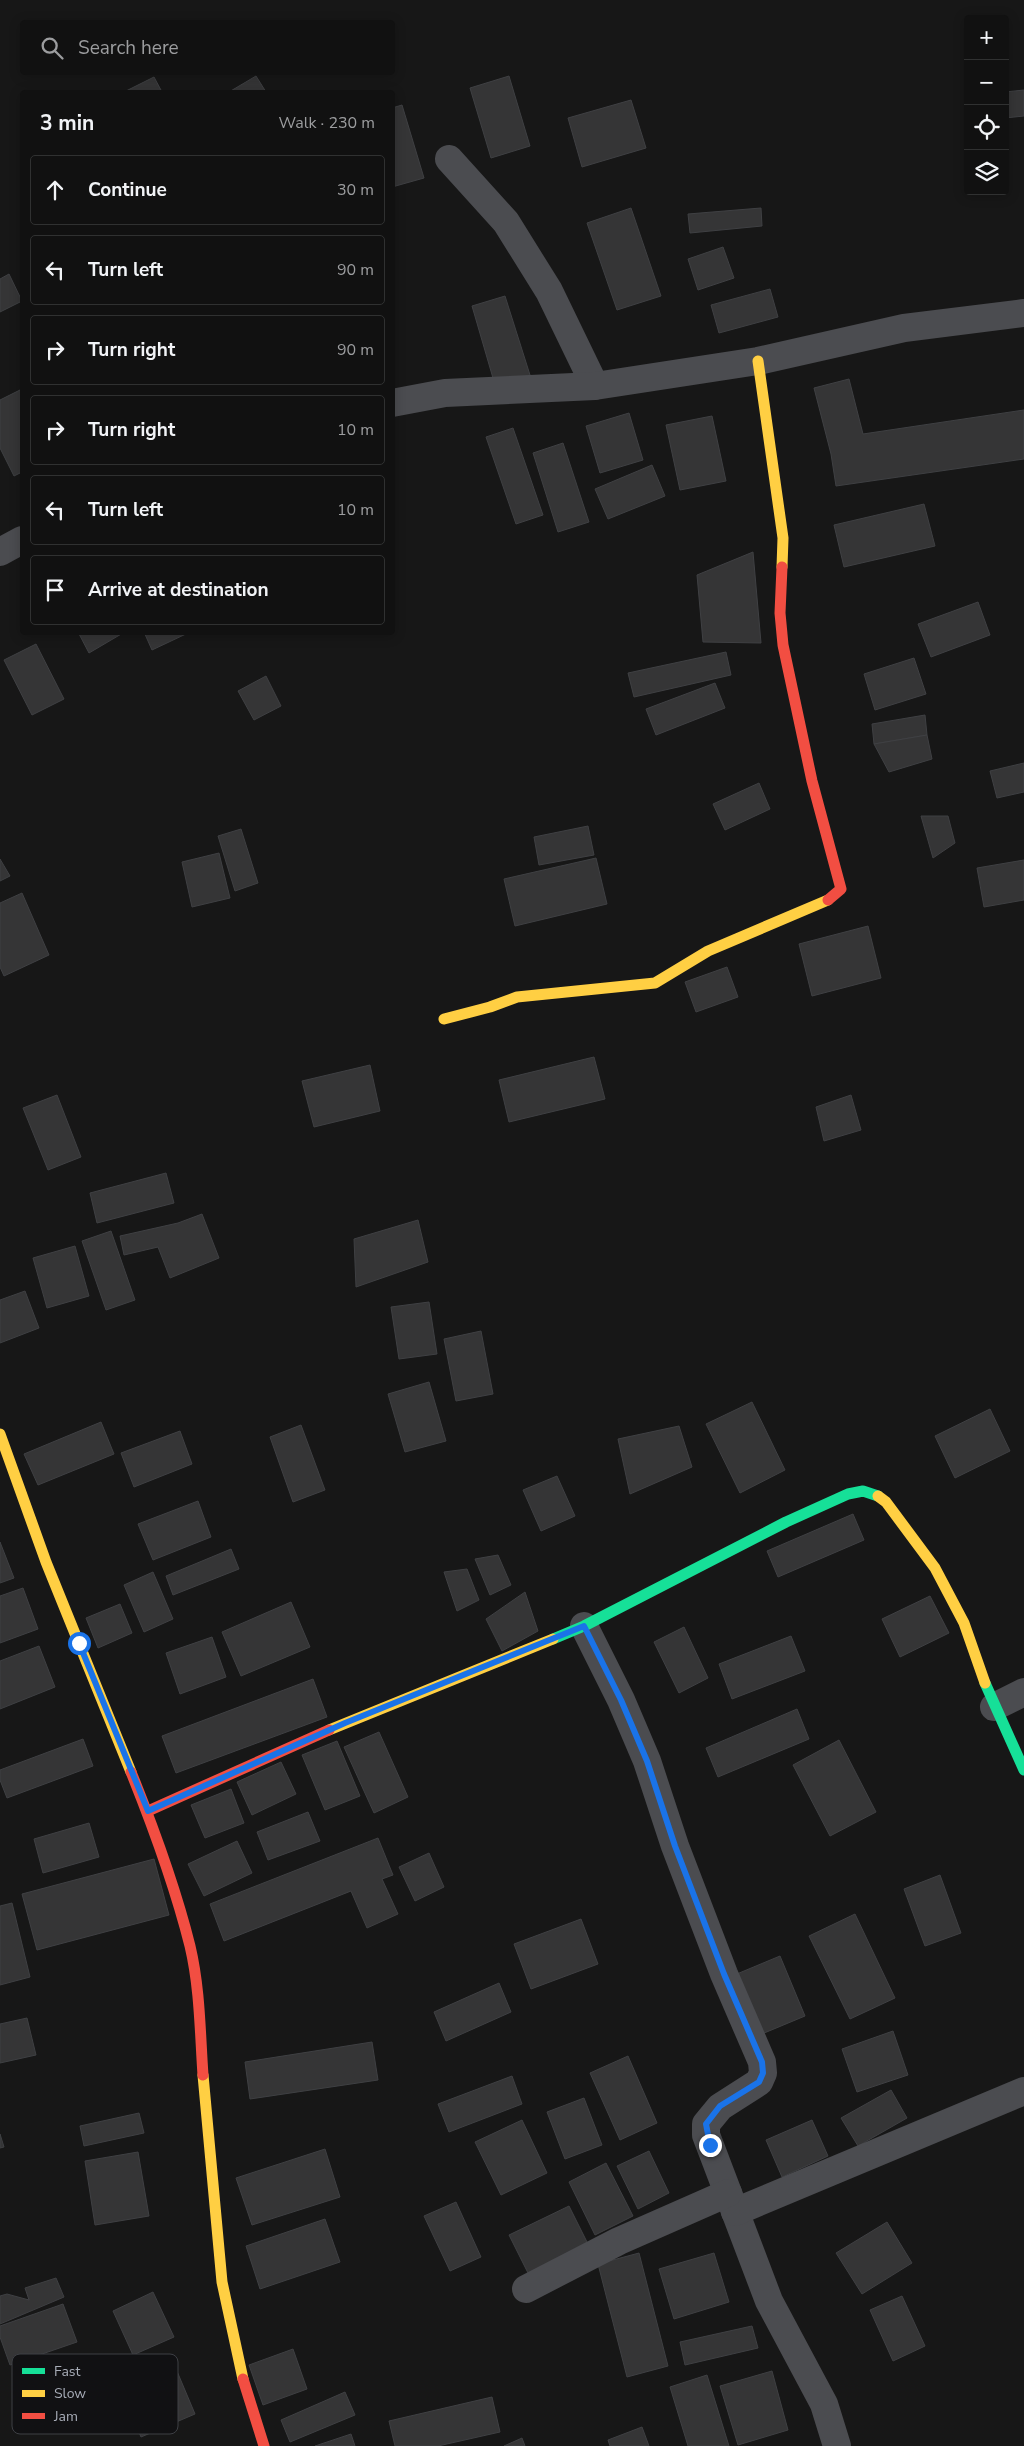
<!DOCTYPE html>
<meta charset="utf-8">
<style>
body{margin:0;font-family:"Nunito Sans",sans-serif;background:#1a1a1a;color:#f1f3f6}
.controls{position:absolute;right:15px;top:15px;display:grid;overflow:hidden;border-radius:5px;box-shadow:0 2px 12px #0003}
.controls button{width:45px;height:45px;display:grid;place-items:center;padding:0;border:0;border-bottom:1px solid #303131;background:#111;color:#f1f3f6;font:25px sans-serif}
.stop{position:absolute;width:15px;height:15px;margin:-11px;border:4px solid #1a73e8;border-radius:50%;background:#fff}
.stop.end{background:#1a73e8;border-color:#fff;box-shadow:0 1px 5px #0008}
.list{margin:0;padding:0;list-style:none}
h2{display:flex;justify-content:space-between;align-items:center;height:65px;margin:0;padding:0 20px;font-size:21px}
h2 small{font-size:16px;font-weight:400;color:#9c9d9f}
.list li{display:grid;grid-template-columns:32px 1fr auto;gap:15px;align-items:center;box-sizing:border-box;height:70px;margin:0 10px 10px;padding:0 10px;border:1px solid #303131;border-radius:5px}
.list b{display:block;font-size:19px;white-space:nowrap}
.list em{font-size:16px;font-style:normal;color:#9c9d9f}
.icon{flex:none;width:28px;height:28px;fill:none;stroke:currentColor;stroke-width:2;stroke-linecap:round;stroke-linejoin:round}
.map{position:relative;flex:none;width:1024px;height:2446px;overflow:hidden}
.search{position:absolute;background:#111;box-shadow:0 2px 12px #0003;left:20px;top:20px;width:375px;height:55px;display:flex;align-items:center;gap:12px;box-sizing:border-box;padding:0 18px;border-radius:5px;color:#9c9d9f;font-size:19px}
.panel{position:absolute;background:#111;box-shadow:0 2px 12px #0003;left:20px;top:90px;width:375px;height:545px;border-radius:5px}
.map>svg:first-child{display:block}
</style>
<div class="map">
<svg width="1024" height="2446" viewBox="0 0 1024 2446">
<rect width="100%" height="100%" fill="#171717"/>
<g fill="#353536" stroke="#3f4043">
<polygon points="256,76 266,92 229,92"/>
<polygon points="509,76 530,146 491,158 470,88"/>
<polygon points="154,77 162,92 124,92"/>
<polygon points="1024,90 1024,116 1005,118 1005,92"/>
<polygon points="631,100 646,148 582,167 568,118"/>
<polygon points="402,105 424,178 392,187 392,108"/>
<polygon points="631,208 661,296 617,310 587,223"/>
<polygon points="761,208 762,226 690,233 688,214"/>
<polygon points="723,247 734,278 698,290 688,259"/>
<polygon points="9,274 22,301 0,312 0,279"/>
<polygon points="770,289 778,317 719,333 711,305"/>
<polygon points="505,296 530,375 495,385 472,306"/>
<polygon points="849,379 863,434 1024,410 1024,459 836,486 831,454 814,388"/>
<polygon points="22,389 22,472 14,476 0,448 0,400"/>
<polygon points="629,413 643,460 600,473 586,426"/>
<polygon points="712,416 726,481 680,490 666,425"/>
<polygon points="513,428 543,515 516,524 486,437"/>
<polygon points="563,443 589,522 558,532 533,453"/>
<polygon points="652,465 665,496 608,519 595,489"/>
<polygon points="924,504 935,546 844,567 834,525"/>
<polygon points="753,552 761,643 703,642 697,575"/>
<polygon points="978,602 990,635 931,657 918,624"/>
<polygon points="78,632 123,632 123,633 89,653"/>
<polygon points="144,632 188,632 188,633 152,650"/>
<polygon points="36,644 64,699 32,715 4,660"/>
<polygon points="726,652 731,675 634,697 628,673"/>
<polygon points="914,658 926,694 875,710 864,674"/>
<polygon points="266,676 281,706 254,720 238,691"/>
<polygon points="715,683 725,708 656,735 646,709"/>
<polygon points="925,715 927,735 874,744 872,724"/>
<polygon points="927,735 932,759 889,772 874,744"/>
<polygon points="1024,763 1024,792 997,798 990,771"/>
<polygon points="759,783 770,809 725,830 713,804"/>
<polygon points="921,816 948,816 955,843 933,858"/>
<polygon points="588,826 594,855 539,865 534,837"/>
<polygon points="241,829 258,883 235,891 218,836"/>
<polygon points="219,853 230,898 192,907 182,862"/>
<polygon points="596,858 607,904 515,926 504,879"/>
<polygon points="0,859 10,876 0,881"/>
<polygon points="1024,860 1024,900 984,907 977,868"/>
<polygon points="22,893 49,955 4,976 0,967 0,903"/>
<polygon points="868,926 881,978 812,996 799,944"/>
<polygon points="727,967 738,997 696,1012 685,982"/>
<polygon points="594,1057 605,1099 509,1122 499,1080"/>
<polygon points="370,1065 380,1111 314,1127 302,1081"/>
<polygon points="57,1095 81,1157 48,1170 23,1108"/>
<polygon points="851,1095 861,1130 824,1141 816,1107"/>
<polygon points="166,1173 174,1203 97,1223 90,1193"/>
<polygon points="202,1214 219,1258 170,1278 158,1247 124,1255 120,1236 178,1223"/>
<polygon points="418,1220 428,1262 356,1287 354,1239"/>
<polygon points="111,1231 135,1300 106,1310 82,1241"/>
<polygon points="75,1246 89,1296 47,1308 33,1258"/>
<polygon points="25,1291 39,1328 0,1343 0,1300"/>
<polygon points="429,1302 437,1354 399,1359 391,1307"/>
<polygon points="481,1331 493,1394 456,1401 444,1339"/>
<polygon points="429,1382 446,1441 405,1452 388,1394"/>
<polygon points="752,1402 785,1470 740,1493 706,1424"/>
<polygon points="990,1409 1010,1451 955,1478 935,1436"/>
<polygon points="101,1422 114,1454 38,1485 24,1454"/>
<polygon points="301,1425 325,1490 293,1502 270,1437"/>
<polygon points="679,1426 692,1467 630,1494 618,1439"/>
<polygon points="180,1431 192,1464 134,1487 121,1453"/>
<polygon points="557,1476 575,1516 541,1531 523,1490"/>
<polygon points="198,1501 211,1537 153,1560 138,1524"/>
<polygon points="853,1514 864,1540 778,1577 767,1551"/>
<polygon points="0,1542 14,1578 0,1583"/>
<polygon points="231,1549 239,1569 173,1595 166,1576"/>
<polygon points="498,1555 511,1585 490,1595 475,1559"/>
<polygon points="467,1569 479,1600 457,1611 444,1572"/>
<polygon points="153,1572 173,1619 144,1632 124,1585"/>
<polygon points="23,1588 38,1629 0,1643 0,1596"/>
<polygon points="525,1592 538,1631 502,1651 486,1619"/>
<polygon points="930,1596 949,1633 900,1657 882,1619"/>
<polygon points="291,1602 310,1647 241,1676 222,1632"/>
<polygon points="120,1604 132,1633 98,1648 86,1618"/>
<polygon points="684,1627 708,1678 679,1693 654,1642"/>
<polygon points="791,1636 805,1671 732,1699 719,1664"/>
<polygon points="212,1637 226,1677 180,1694 166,1653"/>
<polygon points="39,1646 55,1687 0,1709 0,1661"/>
<polygon points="313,1679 327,1717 176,1773 162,1736"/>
<polygon points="797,1709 809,1739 718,1777 706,1748"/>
<polygon points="379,1732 408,1797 374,1813 344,1747"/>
<polygon points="83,1739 93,1766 7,1798 0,1780 0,1770"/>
<polygon points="839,1740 876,1812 830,1836 793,1765"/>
<polygon points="337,1741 360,1796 325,1810 302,1755"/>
<polygon points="281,1762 296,1794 252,1815 237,1782"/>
<polygon points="231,1789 244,1823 205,1838 191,1805"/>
<polygon points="308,1812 320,1841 268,1860 257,1832"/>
<polygon points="89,1823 99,1857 43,1873 34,1839"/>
<polygon points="378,1838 393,1875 382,1879 398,1914 367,1928 351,1891 224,1941 210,1904"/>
<polygon points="237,1841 252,1873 204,1896 188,1864"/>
<polygon points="429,1853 444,1887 415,1901 399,1867"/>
<polygon points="154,1859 169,1915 37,1950 22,1894"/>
<polygon points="940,1875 961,1933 925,1946 904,1889"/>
<polygon points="12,1903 30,1977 0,1985 0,1906"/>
<polygon points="855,1914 895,1998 850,2019 809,1936"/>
<polygon points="581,1919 598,1964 531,1989 514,1944"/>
<polygon points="780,1956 805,2016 757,2036 732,1976"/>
<polygon points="499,1983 511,2012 446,2041 434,2012"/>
<polygon points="27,2018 36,2055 0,2063 0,2024"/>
<polygon points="893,2031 908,2075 857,2092 842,2049"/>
<polygon points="372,2042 378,2080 250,2099 245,2062"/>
<polygon points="628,2056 657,2123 620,2140 590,2073"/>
<polygon points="512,2076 522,2104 449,2132 438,2104"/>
<polygon points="891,2090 907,2118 858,2146 841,2118"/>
<polygon points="584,2098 602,2145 565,2159 547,2112"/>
<polygon points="139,2113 144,2133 84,2146 80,2126"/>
<polygon points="522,2120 547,2173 501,2195 475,2142"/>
<polygon points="812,2120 828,2156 782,2177 766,2140"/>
<polygon points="0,2134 4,2147 0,2148"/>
<polygon points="325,2149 340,2197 252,2225 236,2178"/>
<polygon points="649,2151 669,2193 638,2209 617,2166"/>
<polygon points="138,2152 149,2216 95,2225 85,2161"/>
<polygon points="606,2163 633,2216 595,2235 569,2182"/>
<polygon points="456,2202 481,2257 450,2271 424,2216"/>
<polygon points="569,2206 590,2248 530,2277 509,2235"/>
<polygon points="325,2219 340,2262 260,2289 246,2246"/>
<polygon points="887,2222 912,2263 862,2294 836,2253"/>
<polygon points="639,2253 668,2366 627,2377 598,2264"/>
<polygon points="714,2253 729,2302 674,2319 659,2269"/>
<polygon points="56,2278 64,2297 0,2324 0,2296 7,2294 29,2300 25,2288"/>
<polygon points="153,2292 174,2337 133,2355 113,2311"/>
<polygon points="902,2296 925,2346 893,2361 870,2310"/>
<polygon points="63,2304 77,2342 10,2365 0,2337 0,2326"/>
<polygon points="752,2326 758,2348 685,2365 680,2342"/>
<polygon points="293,2349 307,2389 263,2405 249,2365"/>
<polygon points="171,2357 195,2414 141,2437 117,2379"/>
<polygon points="772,2371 788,2430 738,2445 720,2386"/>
<polygon points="707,2375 729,2446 688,2446 670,2387"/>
<polygon points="345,2392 355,2415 290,2442 281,2420"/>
<polygon points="492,2397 500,2432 438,2446 395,2446 389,2421"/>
<polygon points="642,2427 649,2446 610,2446 608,2440"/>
<polygon points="351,2434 355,2446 315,2446"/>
<polygon points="522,2438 525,2446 504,2446"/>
</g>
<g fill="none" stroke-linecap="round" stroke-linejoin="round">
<g stroke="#4b4c50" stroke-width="28">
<polyline points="449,159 506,222 549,291 595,386"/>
<polyline points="392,403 445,393 595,386 758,361 904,328 1024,313"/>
<polyline points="0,552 22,540"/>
<polyline points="584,1626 621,1700 647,1761 675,1846 724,1974 762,2062 763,2073 759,2082 720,2107 706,2124 706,2135 769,2301 824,2404 837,2446"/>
<polyline points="994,1707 1024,1692"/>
<polyline points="735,2212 1024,2091"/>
<polyline points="526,2289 619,2241 728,2193"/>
</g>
<g stroke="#16e098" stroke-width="11">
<polyline points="553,1639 584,1626 786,1522 848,1494 863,1491 878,1496"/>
<polyline points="985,1683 1024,1770"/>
</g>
<g stroke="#ffcf43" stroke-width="11">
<polyline points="758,361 783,538 782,567"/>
<polyline points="444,1019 490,1007 517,997 655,983 708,951 828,900"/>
<polyline points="0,1434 46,1562 131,1772"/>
<polyline points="878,1496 886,1502 935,1568 964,1623 985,1683"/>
<polyline points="329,1730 553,1639"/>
<polyline points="203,2075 222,2282 243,2379"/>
</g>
<g stroke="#f24e42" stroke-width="11">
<polyline points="782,567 780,613 783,645 812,781 841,889 828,900"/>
<path d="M131 1772C154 1829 175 1886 190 1946 200 1988 200 2032 203 2075"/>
<polyline points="148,1811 329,1730"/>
<polyline points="243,2379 264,2446"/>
</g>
</g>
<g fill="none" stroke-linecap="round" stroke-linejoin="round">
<polyline stroke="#1a73e8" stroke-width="6" points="79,1643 148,1811 345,1723 584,1626 621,1700 647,1761 675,1846 724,1974 762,2062 763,2073 759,2082 720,2106 706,2124 710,2145"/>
</g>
<rect x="12" y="2354" width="166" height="80" rx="8" fill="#111113" stroke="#3e4045" stroke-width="1"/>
<rect x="22" y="2368" width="23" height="6" fill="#16e098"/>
<rect x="22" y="2390" width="23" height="7" fill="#ffcf43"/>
<rect x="22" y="2413" width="23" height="6" fill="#f24e42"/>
<g font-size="14" fill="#a8adb8">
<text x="54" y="2376">Fast</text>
<text x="54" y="2398">Slow</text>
<text x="54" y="2421">Jam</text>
</g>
</svg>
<div class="controls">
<button>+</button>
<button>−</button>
<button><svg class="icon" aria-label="locate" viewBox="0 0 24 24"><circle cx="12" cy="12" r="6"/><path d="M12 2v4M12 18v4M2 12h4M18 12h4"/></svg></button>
<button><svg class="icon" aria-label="layers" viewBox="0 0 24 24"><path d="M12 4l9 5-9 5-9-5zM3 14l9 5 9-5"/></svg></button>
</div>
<div class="stop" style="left:79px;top:1643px"></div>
<div class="stop end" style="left:710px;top:2145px"></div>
<div class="search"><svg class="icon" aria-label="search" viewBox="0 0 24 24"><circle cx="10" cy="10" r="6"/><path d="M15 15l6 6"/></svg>Search here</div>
<section class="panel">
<h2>3 min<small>Walk · 230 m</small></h2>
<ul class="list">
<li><svg class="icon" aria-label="ahead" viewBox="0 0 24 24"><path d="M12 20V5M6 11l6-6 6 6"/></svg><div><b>Continue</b></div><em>30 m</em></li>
<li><svg class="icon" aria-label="left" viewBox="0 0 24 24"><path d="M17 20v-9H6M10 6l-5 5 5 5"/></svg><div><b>Turn left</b></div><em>90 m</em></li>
<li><svg class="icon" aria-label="right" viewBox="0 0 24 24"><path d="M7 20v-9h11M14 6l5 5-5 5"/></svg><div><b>Turn right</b></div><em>90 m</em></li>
<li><svg class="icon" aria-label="right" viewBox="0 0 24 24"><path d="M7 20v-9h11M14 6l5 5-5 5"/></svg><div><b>Turn right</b></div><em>10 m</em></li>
<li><svg class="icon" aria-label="left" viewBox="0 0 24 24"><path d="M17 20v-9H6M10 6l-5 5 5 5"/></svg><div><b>Turn left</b></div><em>10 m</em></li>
<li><svg class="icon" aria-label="arrive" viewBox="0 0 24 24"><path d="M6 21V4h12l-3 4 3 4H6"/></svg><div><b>Arrive at destination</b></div></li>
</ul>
</section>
</div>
